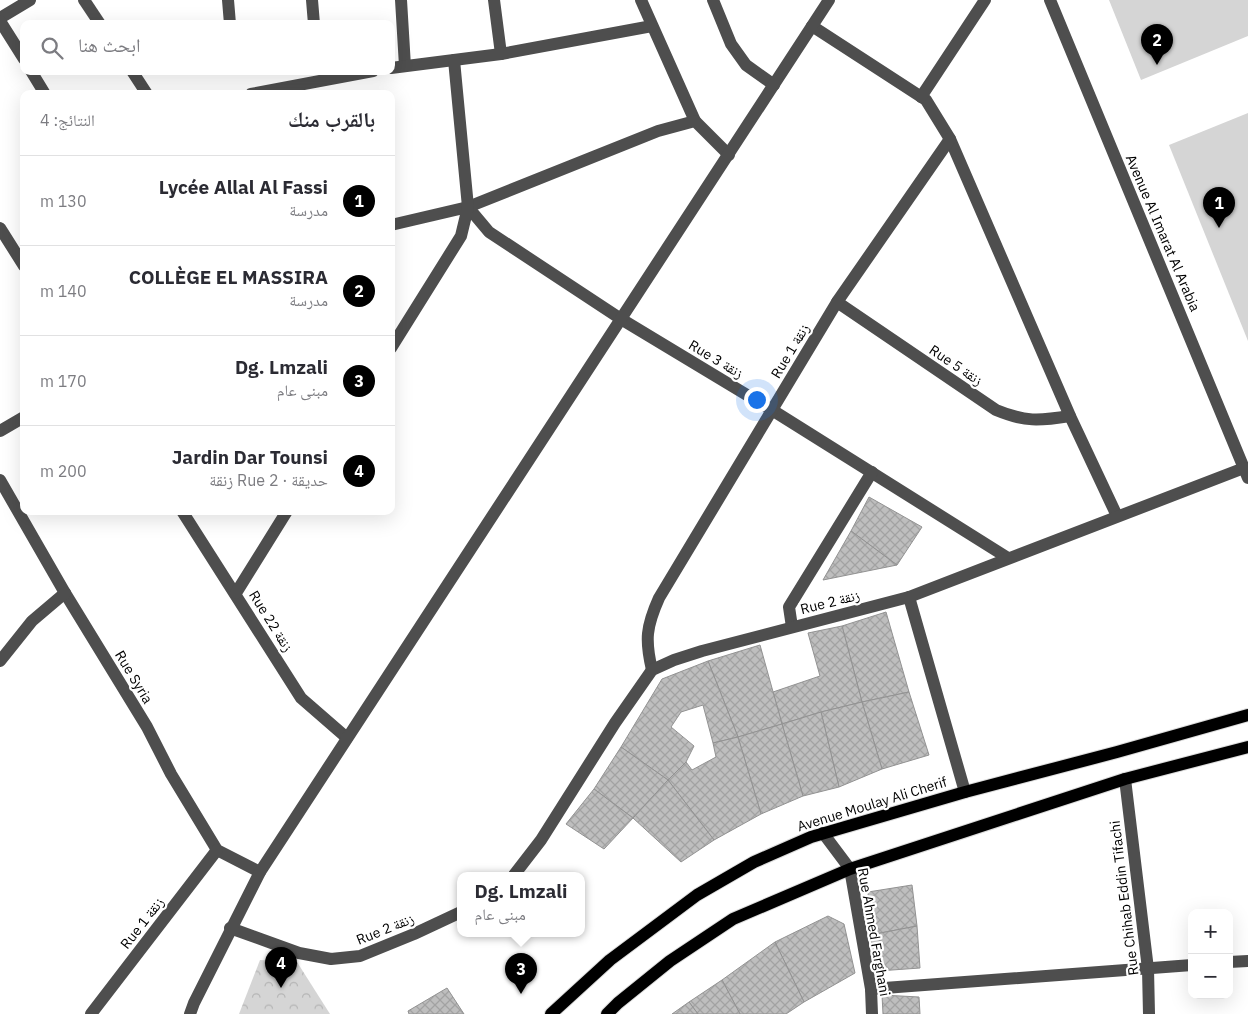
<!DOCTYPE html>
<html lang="ar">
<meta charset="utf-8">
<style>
body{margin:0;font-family:"IBM Plex Sans","Noto Naskh Arabic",sans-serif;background:#f2f2f3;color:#2b2b33;direction:rtl}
.controls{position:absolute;right:15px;bottom:15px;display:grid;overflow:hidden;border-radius:10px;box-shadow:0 5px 20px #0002}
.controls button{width:45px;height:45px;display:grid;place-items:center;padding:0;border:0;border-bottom:1px solid #e1e1e2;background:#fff;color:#2b2b33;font:25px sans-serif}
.you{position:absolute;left:756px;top:399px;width:18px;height:18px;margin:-12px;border:4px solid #fff;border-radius:50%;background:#1a73e8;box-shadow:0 0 0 8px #1a73e833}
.badge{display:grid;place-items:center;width:32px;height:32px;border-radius:50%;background:#000;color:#fff;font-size:16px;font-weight:700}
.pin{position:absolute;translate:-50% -41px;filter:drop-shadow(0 1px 2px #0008)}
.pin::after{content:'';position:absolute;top:26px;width:18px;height:15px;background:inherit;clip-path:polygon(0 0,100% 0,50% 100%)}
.popup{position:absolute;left:457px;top:872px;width:128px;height:65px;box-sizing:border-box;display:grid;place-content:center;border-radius:10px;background:#fff;filter:drop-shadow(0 1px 4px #0005);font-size:16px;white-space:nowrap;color:#7c7c81}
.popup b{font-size:19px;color:#2b2b33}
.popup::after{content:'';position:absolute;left:50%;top:100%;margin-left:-10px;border:10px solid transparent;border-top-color:#fff}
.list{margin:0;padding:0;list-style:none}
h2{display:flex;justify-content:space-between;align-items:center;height:65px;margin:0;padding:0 20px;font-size:21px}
h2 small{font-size:16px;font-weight:400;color:#7c7c81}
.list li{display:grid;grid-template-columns:32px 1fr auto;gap:15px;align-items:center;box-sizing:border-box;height:90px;padding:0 20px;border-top:1px solid #e1e1e2}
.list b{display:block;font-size:19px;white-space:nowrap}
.list p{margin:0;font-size:16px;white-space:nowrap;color:#7c7c81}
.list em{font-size:16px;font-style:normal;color:#7c7c81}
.icon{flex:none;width:28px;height:28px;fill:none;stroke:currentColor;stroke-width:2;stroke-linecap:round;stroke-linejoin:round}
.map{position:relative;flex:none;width:1248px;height:1014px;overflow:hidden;direction:ltr}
.search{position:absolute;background:#fff;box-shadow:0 5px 20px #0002;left:20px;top:20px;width:375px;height:55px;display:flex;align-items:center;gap:12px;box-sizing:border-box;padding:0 18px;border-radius:10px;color:#7c7c81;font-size:19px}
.panel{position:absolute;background:#fff;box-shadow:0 5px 20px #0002;left:20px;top:90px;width:375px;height:425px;border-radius:10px;direction:rtl}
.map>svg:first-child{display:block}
</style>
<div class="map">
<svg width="1248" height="1014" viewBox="0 0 1248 1014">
<defs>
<pattern id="park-crowns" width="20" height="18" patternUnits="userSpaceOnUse" patternTransform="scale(1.25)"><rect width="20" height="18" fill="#d5d5d5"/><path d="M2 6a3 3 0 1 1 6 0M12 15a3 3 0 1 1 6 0" fill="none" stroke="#b5b5b5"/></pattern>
<pattern id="building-cross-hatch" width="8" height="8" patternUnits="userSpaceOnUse" patternTransform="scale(1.25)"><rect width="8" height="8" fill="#bebebe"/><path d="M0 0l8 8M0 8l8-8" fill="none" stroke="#a2a2a2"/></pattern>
</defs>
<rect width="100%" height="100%" fill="#fff"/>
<polygon fill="url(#park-crowns)" points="260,960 297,962 330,1014 239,1014"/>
<g fill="#d5d5d5">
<polygon points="1109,0 1248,0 1248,36 1141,80"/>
<polygon points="1248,113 1248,341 1169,145"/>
</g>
<g fill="url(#building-cross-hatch)" stroke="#929292">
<polygon points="869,497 922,527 897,565 851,531"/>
<polygon points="851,531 897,565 823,580"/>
<polygon points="886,612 909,692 862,702 842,626"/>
<polygon points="842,626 862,702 821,712 782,724 773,692 820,676 808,633"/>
<polygon points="760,645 782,724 738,737 708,661"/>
<polygon points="708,661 738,737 713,743 703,705 681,712 671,727 694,746 686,762 668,780 621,747 662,679"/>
<polygon points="909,692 929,755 882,769 862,702"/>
<polygon points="862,702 882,769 839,787 821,712"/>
<polygon points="821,712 839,787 803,796 782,724"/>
<polygon points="782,724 803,796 761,814 738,737"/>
<polygon points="738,737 761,814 714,840 668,780 686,762 692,770 716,757 713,743"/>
<polygon points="621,747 668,780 633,818 594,789"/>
<polygon points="668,780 714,840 681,862 633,818"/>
<polygon points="594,789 633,818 604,849 566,824"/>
<polygon points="912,885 917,926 870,935 868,892"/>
<polygon points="828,916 844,924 855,973 804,1002 775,942"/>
<polygon points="917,926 920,968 878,971 870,935"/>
<polygon points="775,942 804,1002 786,1014 740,1014 722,980"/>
<polygon points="722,980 740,1014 698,1014 689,1002"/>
<polygon points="447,988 464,1014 409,1014 408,1011"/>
<polygon points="882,995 919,997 920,1014 883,1014"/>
<polygon points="689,1002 698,1014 672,1014"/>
</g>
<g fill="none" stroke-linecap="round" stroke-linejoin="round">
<g stroke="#dbdbdb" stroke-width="14">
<g id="major">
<polyline points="551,1014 610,960 697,895 754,862 811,837 965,792 1117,752 1248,715"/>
<polyline points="607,1014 618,1003 670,961 733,919 850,869 1125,779 1248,747"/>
</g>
</g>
<g stroke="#4e4e4e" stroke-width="12">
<polyline points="84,0 100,24"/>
<polyline points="228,0 230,24"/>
<polyline points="312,0 314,24"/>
<polyline points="401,0 405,66"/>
<polyline points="494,0 501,54"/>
<polyline points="641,0 695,121"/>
<polyline points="713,0 731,44 746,65 774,85"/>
<polyline points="1050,0 1248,478"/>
<polyline points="0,18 30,0"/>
<polyline points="0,21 24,59"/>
<polyline points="812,26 926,100 950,139 1070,416 1117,516"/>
<polyline points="391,68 501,54 652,26"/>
<polyline points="31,71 45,94"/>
<polyline points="132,71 147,94"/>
<polyline points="251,94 373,71"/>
<polyline points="921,97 985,0"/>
<polyline points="468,207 489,232 621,319 772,410 1008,558"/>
<polyline points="391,225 468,207 658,131 695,121 729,155"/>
<polyline points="0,228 24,266"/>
<path d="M837 302 996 410C1025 422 1039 421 1070 416"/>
<polyline points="391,348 461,236 468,207 454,60"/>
<polyline points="0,431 24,417"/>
<polyline points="0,480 65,593 147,727 171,774 217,850 260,872"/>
<polyline points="182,511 301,698 347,738"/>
<polyline points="236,593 287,511"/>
<polyline points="909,597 965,792"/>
<polyline points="792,627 789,607 872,472"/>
<polyline points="0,661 32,621 65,593"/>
<path d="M652 670C645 640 646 627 659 598L837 302 950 139"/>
<polyline points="1125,779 1148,969 1149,1014"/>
<polyline points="823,833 850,869 871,989 872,1014"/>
<polyline points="514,875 541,840 615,723 652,670 674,660 702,651 909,597 1244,468"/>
<polyline points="230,928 299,953 331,959 360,956 414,934 461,912"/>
<polyline points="1229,962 1248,961"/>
<polyline points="871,989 1192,965"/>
<polyline points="91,1014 217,850"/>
<polyline points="190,1014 194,1003 260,872 829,0"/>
</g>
<use href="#major" stroke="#000" stroke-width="12"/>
</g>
<g text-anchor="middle" stroke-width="4.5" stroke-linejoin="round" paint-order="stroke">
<g font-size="14" fill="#000" stroke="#fff">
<text transform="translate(1163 233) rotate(67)" y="5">Avenue Al Imarat Al Arabia</text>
<text transform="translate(790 351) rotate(-59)" y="5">Rue 1 زنقة</text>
<text transform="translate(716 359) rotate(31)" y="5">Rue 3 زنقة</text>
<text transform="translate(956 365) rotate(34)" y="5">Rue 5 زنقة</text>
<text transform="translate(830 602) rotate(-14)" y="5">Rue 2 زنقة</text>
<text transform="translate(271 621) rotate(58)" y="5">Rue 22 زنقة</text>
<text transform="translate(134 677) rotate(59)" y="5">Rue Syria</text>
<text transform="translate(872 804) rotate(-17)" y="5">Avenue Moulay Ali Cherif</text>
<text transform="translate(1124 898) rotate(-97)" y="5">Rue Chihab Eddin Tifachi</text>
<text transform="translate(142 923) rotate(-52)" y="5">Rue 1 زنقة</text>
<text transform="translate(385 929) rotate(-22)" y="5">Rue 2 زنقة</text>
<text transform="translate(874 932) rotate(80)" y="5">Rue Ahmed Farghani</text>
</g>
</g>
</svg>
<div class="controls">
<button>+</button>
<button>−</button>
</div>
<div class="you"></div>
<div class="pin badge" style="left:1219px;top:228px">1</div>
<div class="pin badge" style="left:1157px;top:65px">2</div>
<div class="pin badge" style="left:521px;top:994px">3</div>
<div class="popup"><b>Dg. Lmzali</b>مبنى عام</div>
<div class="pin badge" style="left:281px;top:988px">4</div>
<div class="search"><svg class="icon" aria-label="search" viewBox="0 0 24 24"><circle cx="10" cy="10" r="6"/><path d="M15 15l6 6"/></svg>ابحث هنا</div>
<section class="panel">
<h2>بالقرب منك<small>النتائج: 4</small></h2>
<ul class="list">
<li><span class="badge">1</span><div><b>Lycée Allal Al Fassi</b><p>مدرسة</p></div><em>130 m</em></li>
<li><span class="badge">2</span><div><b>COLLÈGE EL MASSIRA</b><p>مدرسة</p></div><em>140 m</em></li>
<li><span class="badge">3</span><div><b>Dg. Lmzali</b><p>مبنى عام</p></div><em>170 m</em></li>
<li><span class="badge">4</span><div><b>Jardin Dar Tounsi</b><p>حديقة · Rue 2 زنقة</p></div><em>200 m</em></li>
</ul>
</section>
</div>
